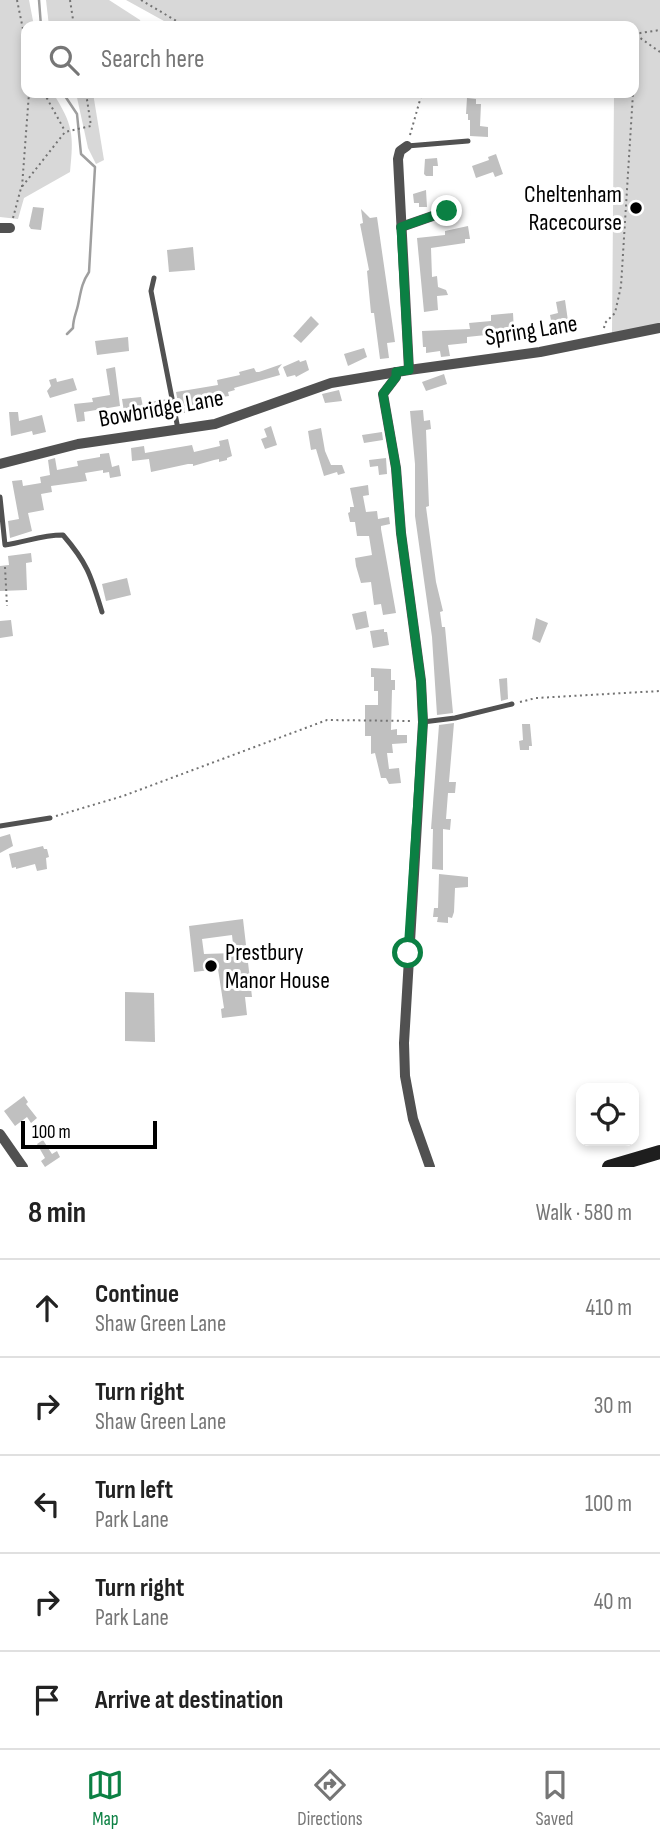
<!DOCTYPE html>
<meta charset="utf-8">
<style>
body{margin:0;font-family:"Sofia Sans Condensed",sans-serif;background:#f6f6f6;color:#222}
.controls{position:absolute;right:21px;bottom:21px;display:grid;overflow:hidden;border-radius:14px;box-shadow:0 4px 10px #0003}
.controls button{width:63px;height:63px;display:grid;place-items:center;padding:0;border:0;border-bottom:2px solid #e0e0e0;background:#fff;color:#222;font:35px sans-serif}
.scale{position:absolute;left:21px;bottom:18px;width:136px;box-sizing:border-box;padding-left:7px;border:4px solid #000;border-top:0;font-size:19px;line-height:24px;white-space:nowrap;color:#000;-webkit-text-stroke:5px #fff;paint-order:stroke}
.stop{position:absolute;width:21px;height:21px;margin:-16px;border:5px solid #0b8043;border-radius:50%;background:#fff}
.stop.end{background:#0b8043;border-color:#fff;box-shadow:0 2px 7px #0008}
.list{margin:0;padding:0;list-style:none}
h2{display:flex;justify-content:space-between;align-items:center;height:91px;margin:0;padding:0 28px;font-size:30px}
h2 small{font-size:23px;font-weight:400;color:#767676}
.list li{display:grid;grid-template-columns:46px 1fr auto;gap:21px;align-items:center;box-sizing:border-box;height:98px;padding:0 28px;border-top:2px solid #e0e0e0}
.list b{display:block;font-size:26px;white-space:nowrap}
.list p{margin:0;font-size:23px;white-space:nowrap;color:#767676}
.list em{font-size:23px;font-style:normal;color:#767676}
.icon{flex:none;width:38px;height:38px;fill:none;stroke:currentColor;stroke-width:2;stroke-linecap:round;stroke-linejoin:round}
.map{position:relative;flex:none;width:660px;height:1167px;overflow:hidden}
.search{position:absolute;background:#fff;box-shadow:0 4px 10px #0003;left:21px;right:21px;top:21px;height:77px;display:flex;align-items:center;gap:18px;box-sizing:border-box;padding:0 24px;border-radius:14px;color:#767676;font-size:26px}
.sheet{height:581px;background:#fff}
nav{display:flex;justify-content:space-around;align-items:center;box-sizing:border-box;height:98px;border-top:2px solid #e0e0e0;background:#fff;font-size:19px;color:#767676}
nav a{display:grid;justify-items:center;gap:4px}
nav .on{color:#0b8043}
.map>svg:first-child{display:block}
</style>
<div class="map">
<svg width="660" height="1167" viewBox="0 0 660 1167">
<rect width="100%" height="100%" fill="#fff"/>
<g fill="#d8d8d8">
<path d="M0 0H29L34 26H26V93H53C73 125 74 134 70 172L24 198 18 219 0 217Z"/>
<polygon points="46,0 109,0 140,20 142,26 49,26"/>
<polygon points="126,0 660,0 660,323 612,334 614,93 634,93 634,26 173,26"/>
<polygon points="76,93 93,93 104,160 96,164 88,148"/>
</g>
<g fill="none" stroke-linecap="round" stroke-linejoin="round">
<g stroke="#9f9f9f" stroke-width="2.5">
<polyline points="39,0 41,26"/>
<path d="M63 93 77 114 81 154 95 167 89 272C81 284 81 292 78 305 76 314 73 319 73 328L67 334"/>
</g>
</g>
<g fill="#c0c0c0" fill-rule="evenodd">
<polygon points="467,98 476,99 476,104 481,104 480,126 488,127 488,137 470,136 470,120 468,120 468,114 466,114"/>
<polygon points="496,154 503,174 495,177 493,172 476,178 472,166 489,160 488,157"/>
<polygon points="437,158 438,166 433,166 433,176 426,176 424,174 425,159"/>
<polygon points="426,190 427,207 419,207 419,203 414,203 413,194"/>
<polygon points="33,207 44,208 41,230 31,229 29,226"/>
<polygon points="361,209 370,218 377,217 395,342 387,343 389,358 380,359 374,313 371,313 367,271 369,270 360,224 363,223"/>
<polygon points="468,226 470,239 465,239 465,243 431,248 432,277 437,276 438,287 446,290 448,295 437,296 438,310 424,312 417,238 445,235 445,231"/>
<polygon points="193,247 195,270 169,272 167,250"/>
<polygon points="565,300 568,321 552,325 550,315 558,313 556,302"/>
<polygon points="513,313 514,332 467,337 467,343 448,345 450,356 441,357 440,351 426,353 426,347 423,347 422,331 470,329 469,323 491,321 491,315"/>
<polygon points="311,316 319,324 301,343 293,336"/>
<polygon points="128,337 129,351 97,355 95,341"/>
<polygon points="364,348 367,357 348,366 344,354"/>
<polygon points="299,360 300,362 306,360 309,370 296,377 295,375 287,377 283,367"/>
<polygon points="282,364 278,369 280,375 234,388 235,390 228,392 229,396 193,401 194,405 184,406 185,413 180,413 176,392 218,385 217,380 240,375 239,372 254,368 256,372 259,372"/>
<polygon points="115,367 120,406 84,412 85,421 77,422 74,404 93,402 92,398 110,395 106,369"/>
<polygon points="444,374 447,384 426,391 422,382"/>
<polygon points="56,378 57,382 73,378 77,390 50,398 47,391 51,386 49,380"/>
<polygon points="339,390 342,401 325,403 322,394"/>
<polygon points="141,397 143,407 124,412 122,399"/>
<polygon points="167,399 169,411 159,413 159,417 153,418 152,415 149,415 146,403"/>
<polygon points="423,410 424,421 430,420 431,429 426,430 429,506 426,507 436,582 443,611 440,612 442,627 445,627 453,713 437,715 432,637 415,516 415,464 410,411"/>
<polygon points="9,412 18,412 19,421 42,415 46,432 33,435 32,431 11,436"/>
<polygon points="271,426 277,445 265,449 261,439 267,437 264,429"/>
<polygon points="321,428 325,451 331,465 342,465 345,473 338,475 337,472 324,476 316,449 311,450 308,431"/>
<polygon points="382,432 383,440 364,443 362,435"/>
<polygon points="228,439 232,456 227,458 227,460 219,462 219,459 214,460 193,466 193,464 188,464 151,472 149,459 132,461 131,448 144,446 145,453 192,445 194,452 220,446 219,441"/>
<polygon points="109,453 112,467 119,465 121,476 110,478 109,472 103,473 103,470 85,473 87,481 51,486 52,492 41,494 44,510 28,513 32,531 10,538 8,521 19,519 12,481 22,480 23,486 41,483 40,477 50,475 48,460 55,458 57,470 78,466 77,461 100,457 100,454"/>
<polygon points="386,458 387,474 379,475 378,466 370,467 369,460"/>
<polygon points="368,485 369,495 363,496 366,512 377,511 378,519 389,517 390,524 381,526 381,529 396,613 383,615 381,604 374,605 371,582 361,583 356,566 355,558 372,555 369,536 357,536 355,522 350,522 348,513 350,512 350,507 354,507 350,488"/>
<polygon points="31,553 32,562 26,563 27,590 0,591 0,566 9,565 8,556"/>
<polygon points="127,578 131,595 106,601 102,584"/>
<polygon points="366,611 369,627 356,630 352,614"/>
<polygon points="536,618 548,623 540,643 532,639"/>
<polygon points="11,620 13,636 0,638 0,621"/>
<polygon points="384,629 384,632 387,632 389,645 373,648 370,631"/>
<polygon points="371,668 391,669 391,680 395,680 395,690 392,690 391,730 397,729 397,735 407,735 407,743 392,744 393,753 387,753 389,769 399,768 401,783 389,784 386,778 381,778 375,753 371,754 371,736 365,736 365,705 378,705 378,691 374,691 374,677 371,677"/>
<polygon points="507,678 508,699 501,701 499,679"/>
<polygon points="454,723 449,782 456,782 455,793 448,793 446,819 451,819 450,830 443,829 443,870 432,869 433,829 431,829 439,725"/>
<polygon points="522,724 530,724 532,746 529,746 529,750 520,750 519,741 523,740"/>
<polygon points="10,834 13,846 0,853 0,837"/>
<polygon points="43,846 44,849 47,849 49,857 46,858 47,869 37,871 35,864 16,869 16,867 12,868 9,854"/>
<polygon points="439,874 468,877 468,887 455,888 454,912 452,918 448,917 448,923 437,922 438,917 433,917 434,908 438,908"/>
<path d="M243 919 252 997H245L247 1015 222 1018 221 1009 224 1008 218 969 194 972 189 926ZM232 935 234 953 204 954 202 939Z"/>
<polygon points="125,992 154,993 155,1042 125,1041"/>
<polygon points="24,1096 28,1102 26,1104 37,1118 31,1123 27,1117 15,1126 4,1111"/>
<polygon points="43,1140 52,1154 57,1151 60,1157 45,1167 41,1161 45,1158 37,1144"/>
</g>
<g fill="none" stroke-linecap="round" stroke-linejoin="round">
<g stroke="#737373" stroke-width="2" stroke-dasharray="2 3.5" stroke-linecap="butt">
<polyline points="17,0 26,44"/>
<polyline points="70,0 74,26"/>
<polyline points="141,0 185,26"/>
<polyline points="634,34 660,30"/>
<polyline points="636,35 660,52"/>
<polyline points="634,55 634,83"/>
<polyline points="44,93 65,131"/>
<polyline points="410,135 422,93"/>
<polyline points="22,187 29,93"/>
<polyline points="13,218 21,188 65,132 91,126 86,93"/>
<polyline points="604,328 605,323 615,313 621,286 633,93"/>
<polyline points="5,567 7,606"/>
<polyline points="520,702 536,698 660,691"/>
<polyline points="56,816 123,796 327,720 411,721"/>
</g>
<g stroke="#515151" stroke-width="5">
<polyline points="407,146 468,141"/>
<polyline points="154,278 151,291 178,429"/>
<path d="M0 497 5 545C26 542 41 535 63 535 88 564 91 576 102 612"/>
<polyline points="423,722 455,718 512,704"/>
<polyline points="0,826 50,818"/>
</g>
<g stroke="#515151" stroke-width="10">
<polyline points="407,146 400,151 398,159 409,370"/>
<polyline points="401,227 447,211"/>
<polyline points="0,228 10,228"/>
<polyline points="396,372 396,377 383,394 396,468 401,533 421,681 423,722 404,1043 405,1076 413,1119 430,1167"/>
<polyline points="0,464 78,444 215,424 331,383 409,370 540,352 659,328"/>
<polyline points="0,1134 23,1167"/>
</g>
<polyline stroke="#1e1e1e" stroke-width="14" points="609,1167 660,1152"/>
</g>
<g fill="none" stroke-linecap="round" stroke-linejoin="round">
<polyline stroke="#0b8043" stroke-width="9" points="408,953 423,722 421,681 401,533 396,468 383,394 396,377 396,372 409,370 401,227 447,211"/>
</g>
<g fill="#000" stroke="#fff" stroke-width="2.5">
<circle cx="636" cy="208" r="7"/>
<circle cx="211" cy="966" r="7"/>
</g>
<g text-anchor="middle" stroke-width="6" stroke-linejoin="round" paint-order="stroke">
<g font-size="24" fill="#000" stroke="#fff" text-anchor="end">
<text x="622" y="202">Cheltenham<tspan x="622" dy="28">Racecourse</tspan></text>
<text x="225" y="960" text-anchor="start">Prestbury<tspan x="225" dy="28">Manor House</tspan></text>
</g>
<g font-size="24" fill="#000" stroke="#fff">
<text transform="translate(531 330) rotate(-9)" y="8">Spring Lane</text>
<text transform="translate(161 408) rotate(-10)" y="8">Bowbridge Lane</text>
</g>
</g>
</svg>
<div class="controls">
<button><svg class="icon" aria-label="locate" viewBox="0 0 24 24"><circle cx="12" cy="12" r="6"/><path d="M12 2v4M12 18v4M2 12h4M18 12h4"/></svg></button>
</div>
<div class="scale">100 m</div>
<div class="stop" style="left:408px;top:953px"></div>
<div class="stop end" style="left:447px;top:211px"></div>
<div class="search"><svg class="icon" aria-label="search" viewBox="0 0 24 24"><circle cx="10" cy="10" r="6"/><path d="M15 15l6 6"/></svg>Search here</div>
</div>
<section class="sheet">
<h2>8 min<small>Walk · 580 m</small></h2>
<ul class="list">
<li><svg class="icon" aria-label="ahead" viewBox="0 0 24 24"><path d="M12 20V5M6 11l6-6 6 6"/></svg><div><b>Continue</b><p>Shaw Green Lane</p></div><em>410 m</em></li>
<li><svg class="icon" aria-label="right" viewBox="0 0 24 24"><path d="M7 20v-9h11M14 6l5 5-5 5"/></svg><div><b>Turn right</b><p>Shaw Green Lane</p></div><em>30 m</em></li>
<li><svg class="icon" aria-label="left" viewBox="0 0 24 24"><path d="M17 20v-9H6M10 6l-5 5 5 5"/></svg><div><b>Turn left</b><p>Park Lane</p></div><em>100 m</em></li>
<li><svg class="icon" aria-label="right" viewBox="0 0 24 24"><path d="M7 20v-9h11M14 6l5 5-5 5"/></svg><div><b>Turn right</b><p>Park Lane</p></div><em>40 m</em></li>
<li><svg class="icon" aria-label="arrive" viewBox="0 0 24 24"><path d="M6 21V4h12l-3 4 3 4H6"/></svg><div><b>Arrive at destination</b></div></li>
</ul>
</section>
<nav>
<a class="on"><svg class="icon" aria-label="map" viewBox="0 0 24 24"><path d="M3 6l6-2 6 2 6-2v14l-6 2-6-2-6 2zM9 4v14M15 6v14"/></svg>Map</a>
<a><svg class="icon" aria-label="directions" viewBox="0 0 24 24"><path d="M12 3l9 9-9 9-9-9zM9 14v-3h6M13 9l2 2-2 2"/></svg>Directions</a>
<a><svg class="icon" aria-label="saved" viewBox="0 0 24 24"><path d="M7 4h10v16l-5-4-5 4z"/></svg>Saved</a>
</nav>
